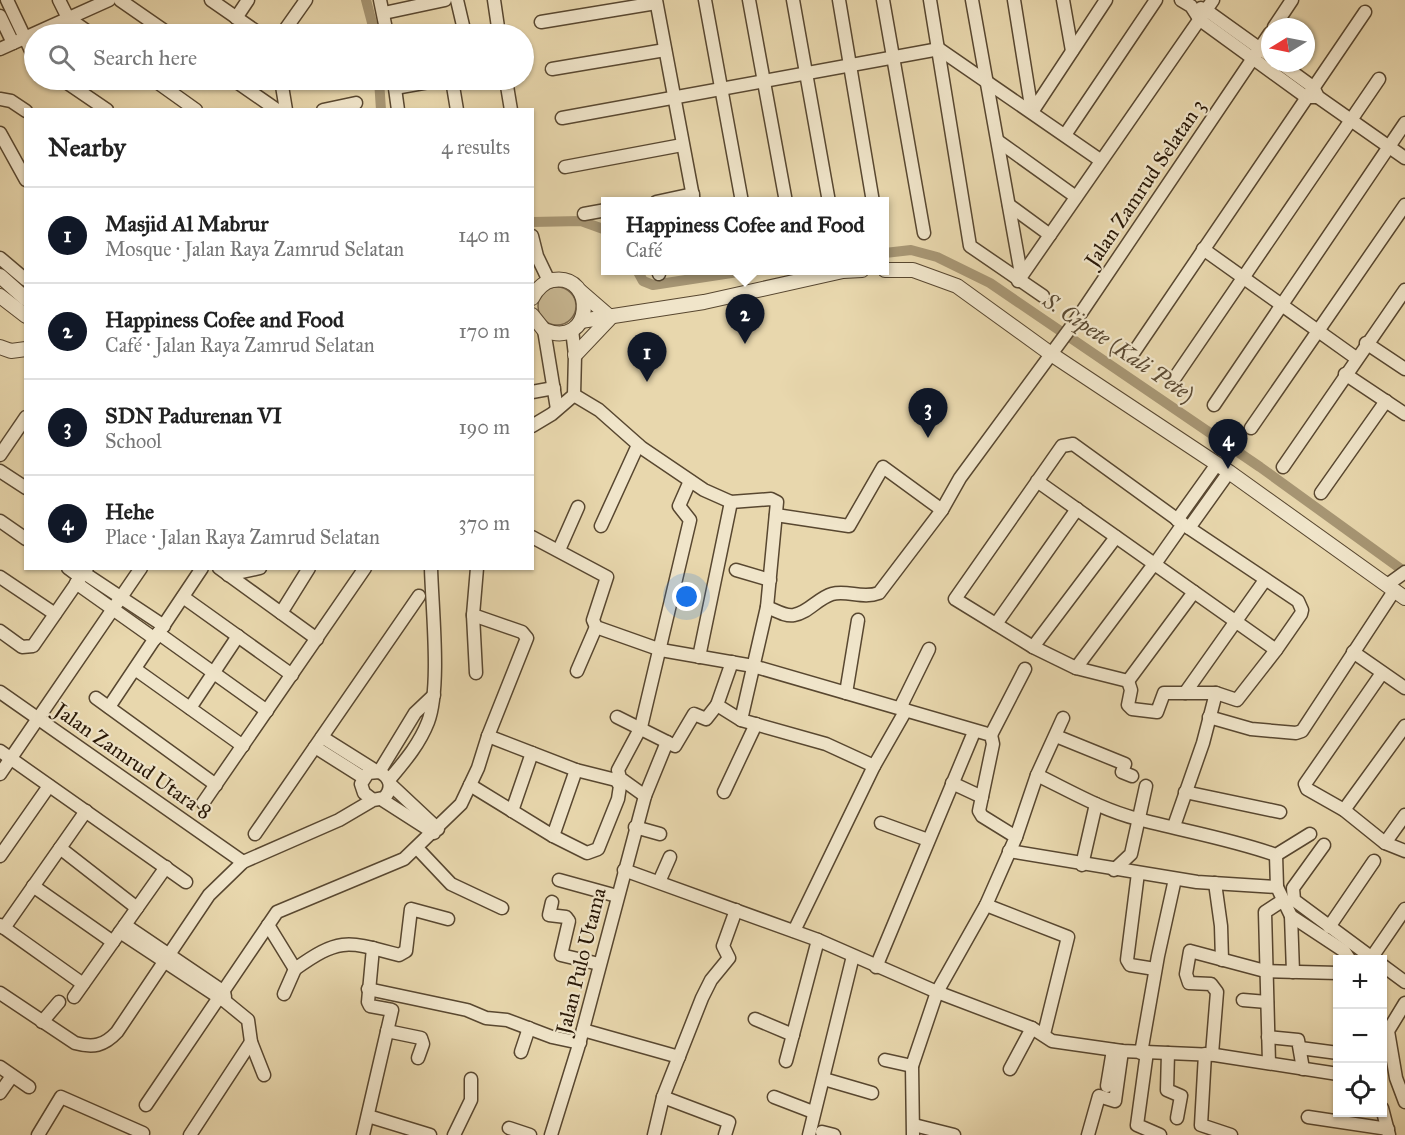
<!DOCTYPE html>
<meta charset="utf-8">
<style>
body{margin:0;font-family:"IM FELL Great Primer",serif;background:#f2f2f2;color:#222}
.controls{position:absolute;right:18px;bottom:18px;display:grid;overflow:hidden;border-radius:0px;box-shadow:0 2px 4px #0004}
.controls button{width:54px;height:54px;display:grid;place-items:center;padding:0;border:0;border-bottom:2px solid #e0e0e0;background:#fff;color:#222;font:30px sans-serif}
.compass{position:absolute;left:1261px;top:18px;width:54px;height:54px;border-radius:50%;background:#fff;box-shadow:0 2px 4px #0004;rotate:260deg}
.you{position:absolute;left:687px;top:597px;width:21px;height:21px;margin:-15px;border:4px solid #fff;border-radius:50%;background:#1a73e8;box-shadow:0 0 0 9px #1a73e833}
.badge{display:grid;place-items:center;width:39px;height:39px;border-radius:50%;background:#111827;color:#fff;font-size:20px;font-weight:700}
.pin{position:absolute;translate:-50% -50px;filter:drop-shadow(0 2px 3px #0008)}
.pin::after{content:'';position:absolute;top:32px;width:21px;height:18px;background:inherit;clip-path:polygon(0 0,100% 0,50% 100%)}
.popup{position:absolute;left:601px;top:197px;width:288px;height:78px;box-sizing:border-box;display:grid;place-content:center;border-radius:0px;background:#fff;filter:drop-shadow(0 2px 4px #0005);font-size:20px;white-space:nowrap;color:#767676}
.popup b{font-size:22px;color:#222}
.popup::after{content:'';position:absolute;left:50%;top:100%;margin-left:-12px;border:12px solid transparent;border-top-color:#fff}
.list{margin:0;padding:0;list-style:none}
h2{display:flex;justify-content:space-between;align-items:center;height:78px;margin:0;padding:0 24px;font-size:26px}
h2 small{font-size:20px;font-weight:400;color:#767676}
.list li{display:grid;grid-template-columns:39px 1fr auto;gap:18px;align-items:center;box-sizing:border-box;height:96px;padding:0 24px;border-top:2px solid #e0e0e0}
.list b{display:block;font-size:22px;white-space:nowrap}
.list p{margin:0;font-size:20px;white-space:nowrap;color:#767676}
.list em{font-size:20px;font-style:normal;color:#767676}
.icon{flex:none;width:33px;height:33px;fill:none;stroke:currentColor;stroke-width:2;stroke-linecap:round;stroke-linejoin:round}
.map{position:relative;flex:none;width:1405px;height:1135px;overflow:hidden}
.search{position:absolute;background:#fff;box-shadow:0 2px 4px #0004;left:24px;top:24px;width:510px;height:66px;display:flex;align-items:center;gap:15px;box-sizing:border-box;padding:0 21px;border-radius:33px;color:#767676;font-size:22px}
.panel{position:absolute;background:#fff;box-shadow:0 2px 4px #0004;left:24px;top:108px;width:510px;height:462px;border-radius:0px}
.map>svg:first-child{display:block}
</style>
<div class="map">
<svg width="1405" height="1135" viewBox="0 0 1405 1135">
<rect width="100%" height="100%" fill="#e8d7ad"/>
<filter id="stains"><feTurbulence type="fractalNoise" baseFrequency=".00333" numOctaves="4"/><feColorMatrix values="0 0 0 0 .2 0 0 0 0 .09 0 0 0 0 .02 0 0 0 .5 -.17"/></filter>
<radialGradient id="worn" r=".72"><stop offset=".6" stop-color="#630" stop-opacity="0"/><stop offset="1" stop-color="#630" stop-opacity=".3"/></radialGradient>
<circle fill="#c7b691" stroke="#78664c" stroke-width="1.5" cx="557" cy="306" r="19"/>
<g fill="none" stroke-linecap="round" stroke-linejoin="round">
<g stroke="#a79674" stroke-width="10">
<polyline points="366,0 375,34"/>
<polyline points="379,80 381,110"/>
<polyline points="532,222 581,221 606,230"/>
<polyline points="885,253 911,250 937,257 990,283 1260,467 1405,572"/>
<polyline points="637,270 643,281 653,285 751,270"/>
</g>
<g stroke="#584730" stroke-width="15">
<g id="minor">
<polyline points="7,0 34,57"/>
<polyline points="59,0 68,18 91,34"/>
<polyline points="120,0 169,34"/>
<polyline points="211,0 260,34"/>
<polyline points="380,0 387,34"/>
<polyline points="457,0 465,34"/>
<polyline points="494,0 499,34"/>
<polyline points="656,0 694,202"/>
<polyline points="705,0 742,202"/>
<polyline points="749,0 786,202"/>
<polyline points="793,0 829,202"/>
<polyline points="839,0 873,202"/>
<polyline points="883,0 924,233"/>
<polyline points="930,0 970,246 1043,296"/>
<polyline points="972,0 1021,274"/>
<polyline points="1014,0 1032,112 1106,0"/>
<polyline points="1063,0 1072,51"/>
<polyline points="1181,0 1191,6 1200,20 1306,97 1318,97"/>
<polyline points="1201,8 1206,10 1270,56"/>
<polyline points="384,13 445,0"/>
<polyline points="0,16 13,43"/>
<polyline points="236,18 248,0"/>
<polyline points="541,22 656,3"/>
<polyline points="1274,27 1292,0"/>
<polyline points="282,34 306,0"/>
<polyline points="0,49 109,0"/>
<polyline points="1280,63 1313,87 1318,97 1405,158"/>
<polyline points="552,69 665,50"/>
<polyline points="63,80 107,110"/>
<polyline points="154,80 196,110"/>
<polyline points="234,80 277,110"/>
<polyline points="281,80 286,110"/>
<polyline points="452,80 457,110"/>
<polyline points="506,80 511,110"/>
<polyline points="394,81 398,110"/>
<polyline points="395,88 440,80"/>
<polyline points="0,99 11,101 26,111"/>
<polyline points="323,110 356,103"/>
<polyline points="562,118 939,49 1100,160"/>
<polyline points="0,133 26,180"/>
<polyline points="1065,135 1156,0"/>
<polyline points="998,141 1076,197"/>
<polyline points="565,167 682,145"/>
<polyline points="656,202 693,194"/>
<polyline points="1009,205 1050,235"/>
<polyline points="584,214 606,210"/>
<polyline points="532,236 537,256 549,281"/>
<polyline points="1203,249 1356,358"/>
<polyline points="0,258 26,280"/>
<polyline points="658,270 659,274"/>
<polyline points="1018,281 1213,0"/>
<polyline points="544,330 557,409"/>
<polyline points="1366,343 1405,369"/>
<polyline points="1132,355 1365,12"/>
<polyline points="1345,374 1405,414"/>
<polyline points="1174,379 1379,79"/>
<polyline points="532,392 554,388"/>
<polyline points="574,395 599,410 642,448 704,490 731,502 771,499 777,502 767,607 741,720 826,744 874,766 906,710"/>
<polyline points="1214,405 1405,123"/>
<polyline points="532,426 552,414 574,395 575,355 572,330"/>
<polyline points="1251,428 1405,205"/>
<polyline points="0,455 26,417"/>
<polyline points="1283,467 1405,290"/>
<polyline points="0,471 26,488"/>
<polyline points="1037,481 1276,650 1301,614 1302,610 1298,601 1189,528 1073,444 1062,446 955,599 1033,647 1076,668 1154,564"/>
<polyline points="1321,493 1386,401"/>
<polyline points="776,515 849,526 883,467 942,510"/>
<polyline points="1177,520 1217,464"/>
<polyline points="0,521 26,539"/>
<polyline points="601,526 638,445"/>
<polyline points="1189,528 1229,472"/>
<polyline points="532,537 607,577 593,620 596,627 661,650 753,666 991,735 993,744 979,811 982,816 1016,837 986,905 937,992 912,1066 913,1135"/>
<polyline points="559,550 578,507"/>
<polyline points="1157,561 1183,524"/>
<polyline points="68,568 80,577"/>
<polyline points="219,568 317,639"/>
<polyline points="736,570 770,580"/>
<polyline points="84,573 164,626"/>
<polyline points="228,575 260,568"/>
<polyline points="0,577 55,614"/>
<polyline points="76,583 155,639"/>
<polyline points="1387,585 1405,572"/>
<polyline points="183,597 292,675"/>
<path d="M767 607C775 610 786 617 794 615 808 613 818 598 832 594 847 590 863 599 879 593L942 510 960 478 1077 319 1270 33"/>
<polyline points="281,613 309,568"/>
<polyline points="473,615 476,673"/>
<polyline points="996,624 1077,509"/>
<polyline points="0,631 22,647 33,646 87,568"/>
<polyline points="158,633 267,711"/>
<polyline points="1033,647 1116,537"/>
<polyline points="1353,652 1405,688"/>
<polyline points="699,657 731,502"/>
<polyline points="732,662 717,705 741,720"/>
<polyline points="1076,668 1128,681"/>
<polyline points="135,669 243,746"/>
<polyline points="577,671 596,627"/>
<polyline points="1382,673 1305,784 1307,789 1344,810 1385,843 1405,851"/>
<polyline points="1128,681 1131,690 1128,705 1132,709 1157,712 1164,693 1216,693 1237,700 1276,650"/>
<polyline points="1128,681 1194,592"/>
<polyline points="0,692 243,862"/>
<polyline points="846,693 858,620"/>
<polyline points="1185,693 1265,580"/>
<polyline points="96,698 216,785"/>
<polyline points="109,707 202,568"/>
<polyline points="190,708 238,636"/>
<polyline points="900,708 929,649"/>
<polyline points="617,717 675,746 694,714 706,719 717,705"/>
<polyline points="1209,717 1251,729 1296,733 1302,731 1394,591"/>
<polyline points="991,735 1025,669"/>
<polyline points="1056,736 1125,764 1122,772 1132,776"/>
<polyline points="322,737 376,771"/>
<polyline points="667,742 645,796 620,778 618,770 641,727 690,520 679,506 690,481"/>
<polyline points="315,747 364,778"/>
<polyline points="0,751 186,882"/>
<polyline points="379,772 415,713 434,695"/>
<polyline points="0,774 141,568"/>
<path d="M1037 775C1070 791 1102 810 1138 819 1184 831 1231 839 1276 855L1310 834"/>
<path d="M389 780C404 762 419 745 428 722 441 688 432 608 431 568"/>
<polyline points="952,783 982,797"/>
<polyline points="390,784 438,829"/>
<polyline points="470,785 553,836 587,853 598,849 618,799 620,786 616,780 576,770 488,736"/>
<polyline points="724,792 756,724"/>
<polyline points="1185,792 1280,812"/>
<polyline points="381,799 434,833"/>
<polyline points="203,803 365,568"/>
<polyline points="1344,810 1405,726"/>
<polyline points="512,811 532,753"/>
<polyline points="881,823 928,840"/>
<polyline points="1174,826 1203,743 1216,693"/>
<polyline points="635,827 660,834"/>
<polyline points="255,834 419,596"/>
<polyline points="553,836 576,770"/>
<polyline points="1016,837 1037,775 1063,718"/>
<polyline points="1385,843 1405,815"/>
<polyline points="1324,845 1293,888 1294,900 1375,960"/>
<polyline points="60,848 137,908"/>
<polyline points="417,848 451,884 502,908"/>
<polyline points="1009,851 1197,882 1277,887 1291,916 1344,951 1350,960"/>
<polyline points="1276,855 1277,887"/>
<polyline points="0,856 49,786"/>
<polyline points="1082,865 1096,804"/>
<polyline points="624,870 818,940 937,992 1032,1028 1052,1041 1122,1051 1215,1055 1338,1074"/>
<polyline points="1114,870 1131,854 1146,786"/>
<polyline points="1138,873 1127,960 1130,965 1155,969"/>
<polyline points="559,880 617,896"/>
<polyline points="659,882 670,857"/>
<polyline points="1215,883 1221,926 1222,960"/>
<polyline points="33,886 113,942"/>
<polyline points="552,902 549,915 566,917 569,921 561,955 599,964"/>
<polyline points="986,905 1068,937 1044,1034"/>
<polyline points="1291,916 1293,972"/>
<polyline points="0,925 83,984"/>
<polyline points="125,925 224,992 225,997"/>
<path d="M268 925 295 969C340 937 347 941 399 955L406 951 411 909 448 919"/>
<polyline points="1329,927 1374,861"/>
<polyline points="4,928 86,811"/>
<polyline points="794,931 874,766"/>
<polyline points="120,932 226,1002 248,1020 251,1042 264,1075"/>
<polyline points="1372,957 1405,909"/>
<polyline points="1382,965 1405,982"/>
<polyline points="876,967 974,732"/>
<polyline points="368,989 467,1010 486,1018 507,1020 552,1037 580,1043"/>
<path d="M0 993 75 1043C93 1048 104 1046 117 1032L209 895 243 862 339 820 373 800 384 798C393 789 391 777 379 772L368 773 361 784 364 793 373 800"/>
<polyline points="284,994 295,969"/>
<polyline points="74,997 166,867"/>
<polyline points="1243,1000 1267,1002"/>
<polyline points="1405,1003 1388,1031 1396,1078 1405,1102"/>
<polyline points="755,1019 793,1035"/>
<polyline points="42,1022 59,1002"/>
<polyline points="583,1030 679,1057"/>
<polyline points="387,1031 421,1038 423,1044 418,1058"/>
<polyline points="1268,1037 1298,1040 1303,1069"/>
<polyline points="1300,1048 1338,1053"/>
<polyline points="521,1052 529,1028"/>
<polyline points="1147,1052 1137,1125 1160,1135"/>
<polyline points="1141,1053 1158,956 1175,879"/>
<polyline points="1168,1053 1167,1090 1181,1096 1177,1118"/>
<polyline points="1205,1054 1201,1125 1231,1135"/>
<polyline points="1212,1054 1217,992 1211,984 1189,983 1186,974 1190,951 1265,971 1338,973"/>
<polyline points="885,1060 912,1066"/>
<polyline points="786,1061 818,940"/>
<polyline points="1269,1063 1265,912 1282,901"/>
<polyline points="0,1067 29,1087"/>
<polyline points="1010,1069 1032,1028"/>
<polyline points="824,1079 872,1093"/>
<polyline points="1107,1086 1113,1050"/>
<polyline points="0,1093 12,1076"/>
<polyline points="663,1097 729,1122 725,1135"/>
<polyline points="774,1097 813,1112"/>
<polyline points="146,1105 277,912 404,859 461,804 478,768 488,736 527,638 522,632 473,615 477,568"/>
<polyline points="1382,1108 1389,1135"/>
<polyline points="368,1116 430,1135"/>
<polyline points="1308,1117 1388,1129"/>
<polyline points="914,1125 954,1135"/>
<polyline points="509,1128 530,1135"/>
<polyline points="822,1132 834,1135"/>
<polyline points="38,1135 61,1097 143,1133"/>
<polyline points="190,1135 251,1042"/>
<polyline points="363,1135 392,1010 370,1006 368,1002 373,948"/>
<polyline points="454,1135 471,1100 471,1079"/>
<polyline points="551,1135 578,1048 645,796"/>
<polyline points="654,1135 663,1097 702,998 711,980 729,958 723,946 736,910"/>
<polyline points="809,1135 853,956"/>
<polyline points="1088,1135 1099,1096 1115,1101 1122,1051"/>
</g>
</g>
<g stroke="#584730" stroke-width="16">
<g id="tertiary">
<polyline points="885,270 913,270 957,286 1051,354 1229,472 1405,598"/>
<polyline points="0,276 26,299"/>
<polyline points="580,291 610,317"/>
<polyline points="0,296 26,316"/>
<path d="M532 298C537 289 543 282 553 280 597 273 594 350 544 330L532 315"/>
<polyline points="581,321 704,302 843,271 862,270"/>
<polyline points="0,347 11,351 26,349"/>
<polyline points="575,355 612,316"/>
</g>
</g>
<use href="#minor" stroke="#f0e5ca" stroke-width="12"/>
<use href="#tertiary" stroke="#f0e5ca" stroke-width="14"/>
</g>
<g text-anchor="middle" stroke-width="4.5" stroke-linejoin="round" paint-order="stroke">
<g font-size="21" fill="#281706" stroke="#f0e5ca">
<text transform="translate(1145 183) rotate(-56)" y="7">Jalan Zamrud Selatan 3</text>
<text transform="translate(133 761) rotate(35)" y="7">Jalan Zamrud Utara 8</text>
<text transform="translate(581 961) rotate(-76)" y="7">Jalan Pulo Utama</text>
</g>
<g font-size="22" font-style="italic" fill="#5b4a32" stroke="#f0e5ca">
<text transform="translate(1119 347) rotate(34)" y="8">S. Cipete (Kali Pete)</text>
</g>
</g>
<rect width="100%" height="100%" filter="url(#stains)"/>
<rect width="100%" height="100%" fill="url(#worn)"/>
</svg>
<div class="controls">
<button>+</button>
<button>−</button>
<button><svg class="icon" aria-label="locate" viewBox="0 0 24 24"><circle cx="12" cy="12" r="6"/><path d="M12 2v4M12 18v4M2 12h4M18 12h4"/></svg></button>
</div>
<svg class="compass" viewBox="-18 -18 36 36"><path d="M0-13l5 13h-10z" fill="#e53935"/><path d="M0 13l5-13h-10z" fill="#767676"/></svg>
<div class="you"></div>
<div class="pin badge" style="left:647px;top:382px">1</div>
<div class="pin badge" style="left:745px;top:344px">2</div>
<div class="popup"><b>Happiness Cofee and Food</b>Café</div>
<div class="pin badge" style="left:928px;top:438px">3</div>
<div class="pin badge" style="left:1228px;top:469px">4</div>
<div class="search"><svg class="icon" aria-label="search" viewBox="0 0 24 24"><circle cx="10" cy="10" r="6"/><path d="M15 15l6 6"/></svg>Search here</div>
<section class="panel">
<h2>Nearby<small>4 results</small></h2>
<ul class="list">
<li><span class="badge">1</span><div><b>Masjid Al Mabrur</b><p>Mosque · Jalan Raya Zamrud Selatan</p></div><em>140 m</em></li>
<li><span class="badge">2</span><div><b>Happiness Cofee and Food</b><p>Café · Jalan Raya Zamrud Selatan</p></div><em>170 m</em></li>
<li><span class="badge">3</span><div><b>SDN Padurenan VI</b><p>School</p></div><em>190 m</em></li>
<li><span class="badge">4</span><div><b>Hehe</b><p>Place · Jalan Raya Zamrud Selatan</p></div><em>370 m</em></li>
</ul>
</section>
</div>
